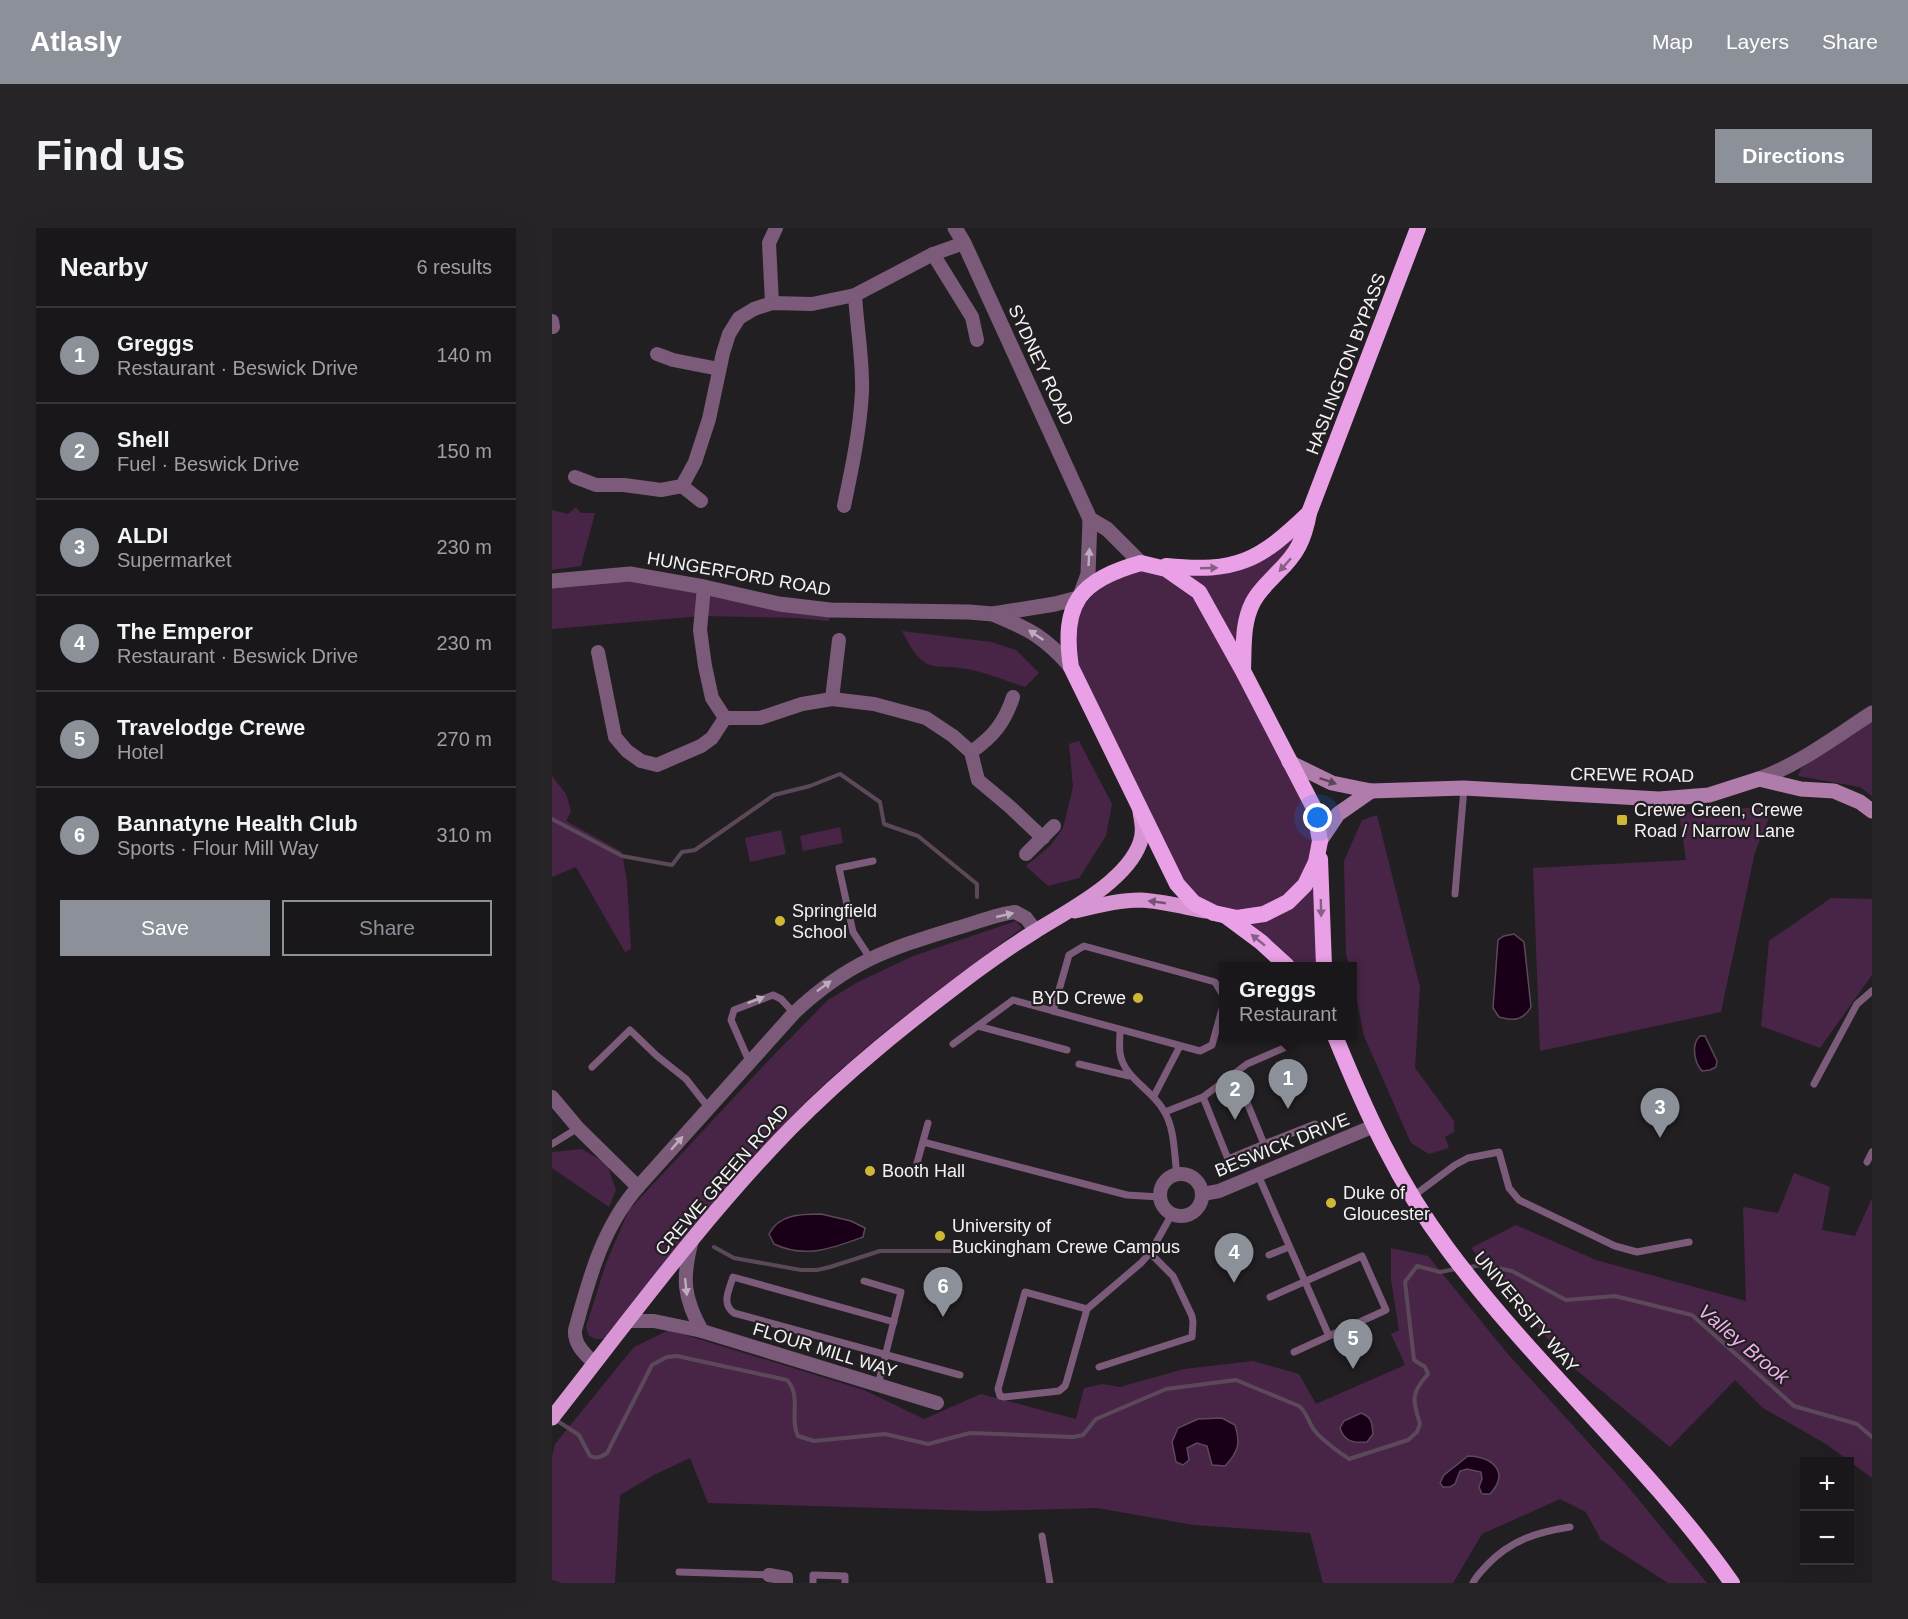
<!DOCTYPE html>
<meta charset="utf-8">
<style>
body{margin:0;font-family:Arial,sans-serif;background:#272427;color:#f1f3f6}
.controls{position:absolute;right:18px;bottom:18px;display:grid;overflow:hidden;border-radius:0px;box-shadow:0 6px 24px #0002}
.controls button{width:54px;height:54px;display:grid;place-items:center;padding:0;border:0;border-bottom:2px solid #383639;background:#1a171a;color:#f1f3f6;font:30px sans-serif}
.you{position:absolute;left:766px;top:590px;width:21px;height:21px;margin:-15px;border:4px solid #fff;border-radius:50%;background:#1a73e8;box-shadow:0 0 0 9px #1a73e833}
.badge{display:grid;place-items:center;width:39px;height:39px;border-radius:50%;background:#8c9099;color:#fff;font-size:20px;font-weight:700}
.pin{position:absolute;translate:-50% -50px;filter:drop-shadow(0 2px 3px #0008)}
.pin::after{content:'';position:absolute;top:32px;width:21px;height:18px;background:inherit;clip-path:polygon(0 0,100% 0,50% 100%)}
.popup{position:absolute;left:667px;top:734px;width:138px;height:78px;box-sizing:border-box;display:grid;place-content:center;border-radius:0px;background:#1a171a;filter:drop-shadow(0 2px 4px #0005);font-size:20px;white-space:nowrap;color:#9f9fa2}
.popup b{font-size:22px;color:#f1f3f6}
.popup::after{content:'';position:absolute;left:50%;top:100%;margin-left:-12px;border:12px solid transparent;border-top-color:#1a171a}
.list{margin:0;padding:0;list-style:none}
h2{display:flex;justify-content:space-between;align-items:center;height:78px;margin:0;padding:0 24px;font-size:26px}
h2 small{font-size:20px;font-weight:400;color:#9f9fa2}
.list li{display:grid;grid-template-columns:39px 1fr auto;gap:18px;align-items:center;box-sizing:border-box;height:96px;padding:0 24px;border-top:2px solid #383639}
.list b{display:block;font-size:22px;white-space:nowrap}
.list p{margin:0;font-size:20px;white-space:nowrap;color:#9f9fa2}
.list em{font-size:20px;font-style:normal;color:#9f9fa2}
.actions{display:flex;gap:12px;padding:18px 24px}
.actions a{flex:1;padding:14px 0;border:2px solid #8c9099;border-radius:0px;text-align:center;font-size:21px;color:#8c9099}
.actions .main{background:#8c9099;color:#fff}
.map{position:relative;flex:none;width:1320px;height:1355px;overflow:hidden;border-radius:0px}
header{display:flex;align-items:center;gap:36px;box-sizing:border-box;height:84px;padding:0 30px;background:#8c9099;color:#fff}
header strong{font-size:28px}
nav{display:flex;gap:33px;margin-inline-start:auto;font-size:21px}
.intro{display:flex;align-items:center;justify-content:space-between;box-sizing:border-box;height:144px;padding:0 36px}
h1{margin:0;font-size:42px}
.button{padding:15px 27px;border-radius:0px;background:#8c9099;color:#fff;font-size:21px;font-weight:700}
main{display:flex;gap:36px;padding:0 36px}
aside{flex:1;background:#1a171a;border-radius:0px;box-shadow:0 6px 24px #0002}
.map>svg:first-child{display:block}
</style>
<header>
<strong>Atlasly</strong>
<nav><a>Map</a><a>Layers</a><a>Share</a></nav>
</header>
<div class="intro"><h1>Find us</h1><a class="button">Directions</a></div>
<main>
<aside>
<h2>Nearby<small>6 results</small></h2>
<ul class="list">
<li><span class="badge">1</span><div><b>Greggs</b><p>Restaurant · Beswick Drive</p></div><em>140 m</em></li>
<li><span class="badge">2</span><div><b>Shell</b><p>Fuel · Beswick Drive</p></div><em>150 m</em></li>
<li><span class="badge">3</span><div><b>ALDI</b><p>Supermarket</p></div><em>230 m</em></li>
<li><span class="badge">4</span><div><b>The Emperor</b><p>Restaurant · Beswick Drive</p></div><em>230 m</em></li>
<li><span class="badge">5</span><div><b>Travelodge Crewe</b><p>Hotel</p></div><em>270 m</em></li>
<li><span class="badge">6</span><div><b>Bannatyne Health Club</b><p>Sports · Flour Mill Way</p></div><em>310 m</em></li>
</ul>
<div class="actions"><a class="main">Save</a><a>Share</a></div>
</aside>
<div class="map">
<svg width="1320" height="1355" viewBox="0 0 1320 1355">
<rect width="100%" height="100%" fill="#221f22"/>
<g fill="#482546">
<polygon points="24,279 29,285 43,285 29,338 0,342 0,282 16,286"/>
<polygon points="752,307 707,364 691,443 762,580 772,738 735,738 642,674 515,413 517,393 564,342 671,339 732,309"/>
<polygon points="78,346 278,382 277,393 246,390 149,388 0,401 0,353"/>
<path d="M350 403 439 414 464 422 487 445 473 459C457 454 441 447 424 443 382 432 375 453 350 403Z"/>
<polygon points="1320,494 1320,568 1308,559 1246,548 1249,540"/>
<polygon points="527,513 560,576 554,608 527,650 496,658 474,638 499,617 511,600 521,559 517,516"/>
<polygon points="0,548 14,566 19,583 14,593 70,624 75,654 79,721 73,724 24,639 0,649"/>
<polygon points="1222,578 1203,624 1169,784 988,823 981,640 1134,632 1127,585"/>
<polygon points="825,587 868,759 863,840 902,893 902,904 893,909 897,920 877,926 859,915 812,808 801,754 801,738 797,738 794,725 792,633 810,592"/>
<polygon points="288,599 291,615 251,623 248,608"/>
<polygon points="229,602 234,626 198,634 193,610"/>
<polygon points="1279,670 1320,671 1320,747 1268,820 1209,798 1217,713"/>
<path d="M464 693 470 700C396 755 320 809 254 874 181 947 118 1031 53 1111H44L37 1108 34 1099 54 1035 77 982 214 835 276 772 306 754 361 728Z"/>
<polygon points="30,921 55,936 64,962 57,979 0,940 0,924"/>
<polygon points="1242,945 1278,959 1270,1002 1303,1008 1320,970 1320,1250 1274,1216 1211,1180 1183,1152 1118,1219 1017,1136 919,1020 964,997 1044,1032 1194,1073 1191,979 1226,985"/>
<polygon points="839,1020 876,1028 955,1125 1073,1255 1155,1355 1116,1355 1049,1312 1034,1284 1008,1271 930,1306 901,1355 771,1355 758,1305 642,1297 545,1280 433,1283 156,1275 138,1230 102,1247 68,1267 63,1355 9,1355 0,1352 0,1228 3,1216 82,1119 117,1102 312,1162 372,1191 429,1166 524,1191 532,1160 551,1156 568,1159 632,1141 701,1133 747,1146 764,1176 853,1137 839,1106 847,1102 839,1052"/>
</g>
<g fill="#190018" stroke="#5b495a" stroke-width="1.5">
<path d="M962 706 972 714 979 779C971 793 961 793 947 789L941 780 946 712 952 708Z"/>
<path d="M1148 808H1153L1165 833 1164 839 1158 842 1150 843C1142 834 1139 816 1148 808Z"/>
<path d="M269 986 299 993 313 1000 311 1009C281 1020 253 1031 222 1016L217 1006C227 986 249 986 269 986Z"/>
<path d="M809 1185C820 1189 820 1195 821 1206L815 1214C802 1215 792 1214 788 1200L792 1193Z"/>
<path d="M670 1190 683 1197C689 1216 686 1224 673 1238L660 1237 655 1218 645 1215 635 1220 637 1232 631 1237 624 1234 620 1214 626 1200 646 1191Z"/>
<path d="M916 1228C941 1229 958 1244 938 1266H930L927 1259 930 1251 929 1244 915 1241 908 1243 903 1256 898 1259H891L888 1255 892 1247Z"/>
</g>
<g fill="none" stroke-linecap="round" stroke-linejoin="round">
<g stroke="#5b495a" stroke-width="4">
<polyline points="0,591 70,628 120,637 130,624 143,622 222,567 258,558 288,546 328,574 332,596 366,608 425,656 425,669"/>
<polyline points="162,1019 182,1030 249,1042 265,1042 278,1039 328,1023 420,1023"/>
<polyline points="917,1039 931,1037 960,1043 1014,1072 1063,1068 1140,1087 1242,1178 1305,1196 1320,1209"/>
<path d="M4 1192 27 1207 38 1228C45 1231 49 1229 55 1225L100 1137 115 1129 125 1128 235 1152C250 1168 237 1190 246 1208L262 1213 333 1206 376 1216 418 1205 521 1209 531 1207 544 1191 614 1161 684 1152 747 1178C756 1185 756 1195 763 1203 772 1214 784 1222 797 1231L856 1212 865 1204 868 1196C861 1172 858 1166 876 1146L873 1139 862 1132 853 1054 865 1038 888 1044 904 1041"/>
</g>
<g stroke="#7b5b79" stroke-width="7">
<polyline points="903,666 912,560"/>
<polyline points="318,730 301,704 287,640 321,633"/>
<polyline points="672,769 663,754 532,718 517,727 501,783 648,823 660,817 672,774"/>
<polyline points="426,798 515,822"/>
<path d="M568 802C568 809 567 818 568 825 572 851 600 861 612 883 623 901 622 926 625 947"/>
<polyline points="401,816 461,772 501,783"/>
<polyline points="197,833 179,792 182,782 221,767 229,771 242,785"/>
<polyline points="527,836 577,848"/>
<polyline points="40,839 78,802 105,828 134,851 156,879"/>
<polyline points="1262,856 1305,776 1320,763"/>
<polyline points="602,868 628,818"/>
<polyline points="651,869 676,931 712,916 683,845"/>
<polyline points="613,884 651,869 695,836 734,819"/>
<polyline points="371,914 575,967 608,969"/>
<polyline points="0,916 26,900"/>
<polyline points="712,916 763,896"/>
<polyline points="1315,934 1320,924"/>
<polyline points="365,935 376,895"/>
<polyline points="706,947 777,1108"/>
<polyline points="860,969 903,937 916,930 947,924 957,960 967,972 1063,1018 1085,1024 1137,1014"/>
<polyline points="717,1027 737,1019"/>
<polyline points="312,1053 349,1064 326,1157"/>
<polyline points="718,1069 810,1028 834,1082 742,1124"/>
<polyline points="535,1081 515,1152 513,1158 507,1163 452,1169 448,1168 446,1161 473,1064 535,1081 589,1035 598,1025"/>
<path d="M342 1094 181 1049C177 1062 169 1076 182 1085L408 1147"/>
<polyline points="547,1139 640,1109 641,1094 640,1088 621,1048 598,1025 620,986"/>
<polyline points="490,1308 498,1355"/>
<polyline points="127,1344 217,1347"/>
<polyline points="261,1355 261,1347 293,1348 293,1355"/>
<path d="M921 1355C924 1348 930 1343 935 1337 959 1312 985 1304 1018 1299"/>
</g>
<g stroke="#7b5b79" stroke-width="14">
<polyline points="381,26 420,89 425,112"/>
<polyline points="220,75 217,15 224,0"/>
<polyline points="0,93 1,99"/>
<polyline points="105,126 121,132 167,141"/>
<polyline points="23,249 44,257 72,257 109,262 130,258 143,234 157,191 171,125 177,106 187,90 202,81 220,75 260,76 303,67 381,26 412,15"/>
<polyline points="130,258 149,273"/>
<path d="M292 278C300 240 308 202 310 164 311 132 305 100 303 67"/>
<polyline points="152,359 148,402 153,438 160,470 173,490 208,490 250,476 280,471 322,476 374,490 401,508 419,524 426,552 457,578 491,610"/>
<polyline points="46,424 63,509 75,523 89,533 105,537 149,518 160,510 173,490"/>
<polyline points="280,471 287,412"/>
<path d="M419 524C441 509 453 494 461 469"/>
<polyline points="474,626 502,598"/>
<polyline points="0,869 26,900 86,959"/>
<circle cx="629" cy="967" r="21"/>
<polyline points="651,966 667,963 822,898"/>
<path d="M140 1012C130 1050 131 1069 150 1103"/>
<polyline points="75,1093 102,1093 150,1103 385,1175"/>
<path d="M42 1135C33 1126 22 1117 23 1102 37 1051 50 1000 86 959L242 785C296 734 336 721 405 700 424 695 444 686 463 684L474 690 484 703"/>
<polyline points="217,1347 234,1350 234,1355"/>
</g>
<g stroke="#7b5b79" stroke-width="15">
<polyline points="403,0 412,15 538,291 536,346 529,365"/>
<polyline points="538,291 555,301 589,335"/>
<polyline points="0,353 78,346 152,359 227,376 278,382 417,384 441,386 503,376 526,370"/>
<path d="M441 386C477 401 493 409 519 439"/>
<path d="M1207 551C1248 536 1283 509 1320 485"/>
</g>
<g stroke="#b07cac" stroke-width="15">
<polyline points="737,534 780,555 819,563 912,560 1107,571 1157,567 1207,551 1249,561 1282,563 1308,574 1320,583"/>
<polyline points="768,613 786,586 819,563"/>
</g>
<g stroke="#d895d4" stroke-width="15">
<path d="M523 683C545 678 566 672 588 672 610 673 632 679 653 683"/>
<path d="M0 1190C77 1092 151 990 239 900 295 843 358 793 422 745 441 731 461 717 482 704 515 683 574 654 588 615 592 604 590 595 588 584"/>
</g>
<g stroke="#eaa0e6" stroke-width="16">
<path d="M589 335 614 341 647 364 691 443 762 580 768 613 764 634 753 657 736 674 712 686 685 690 662 685 642 675 625 656 519 439C509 375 528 352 589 335Z"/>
<path d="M614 338C685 345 707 333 757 285"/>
<path d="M691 442C692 419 690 395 701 374 707 362 717 354 725 345 745 326 752 312 757 285L866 0"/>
<polyline points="768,631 772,738"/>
<polyline points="674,688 709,714 735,738"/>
<path d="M783 808C813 882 846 955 895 1020 982 1138 1095 1234 1180 1355"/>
</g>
</g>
<defs><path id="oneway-solid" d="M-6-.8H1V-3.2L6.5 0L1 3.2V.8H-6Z" transform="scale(1.5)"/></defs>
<g fill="#beaebd">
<use href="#oneway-solid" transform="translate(537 329) rotate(-87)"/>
<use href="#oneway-solid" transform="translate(484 407) rotate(-146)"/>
<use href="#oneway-solid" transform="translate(453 687) rotate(-13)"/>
<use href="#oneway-solid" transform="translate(272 758) rotate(-37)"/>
<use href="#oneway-solid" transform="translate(204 772) rotate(-21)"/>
<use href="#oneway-solid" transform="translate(125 915) rotate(-49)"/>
<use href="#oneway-solid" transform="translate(134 1059) rotate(84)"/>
</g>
<g fill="#866084">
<use href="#oneway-solid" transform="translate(733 337) rotate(132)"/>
<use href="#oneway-solid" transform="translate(657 340) rotate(-2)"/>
<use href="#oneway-solid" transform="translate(769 680) rotate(89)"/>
<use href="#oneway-solid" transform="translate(706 712) rotate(-141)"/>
</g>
<use fill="#5b4459" href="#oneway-solid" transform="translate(776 553) rotate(19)"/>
<use fill="#745472" href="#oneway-solid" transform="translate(605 674) rotate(-172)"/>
<g fill="#d1b736" stroke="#221f22" stroke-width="2">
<rect x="1064" y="586" width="12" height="12" rx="3"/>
<circle cx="228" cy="693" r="6"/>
<circle cx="586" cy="770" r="6"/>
<circle cx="318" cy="943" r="6"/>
<circle cx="779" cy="975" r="6"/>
<circle cx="388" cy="1008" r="6"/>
</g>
<g text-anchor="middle" stroke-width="4.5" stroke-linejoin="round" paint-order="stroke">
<g font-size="18" fill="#f5f2f4" stroke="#221f22">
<text transform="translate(794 136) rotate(-69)" y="6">HASLINGTON BYPASS</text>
<text transform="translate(489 137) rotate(65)" y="6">SYDNEY ROAD</text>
<text transform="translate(187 346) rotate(10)" y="6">HUNGERFORD ROAD</text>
<text transform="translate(1080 547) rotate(1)" y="6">CREWE ROAD</text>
<text transform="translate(730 917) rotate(-22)" y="6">BESWICK DRIVE</text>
<text transform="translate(170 952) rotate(-49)" y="6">CREWE GREEN ROAD</text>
<text transform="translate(974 1084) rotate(50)" y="6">UNIVERSITY WAY</text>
<text transform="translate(273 1122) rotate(17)" y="6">FLOUR MILL WAY</text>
</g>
<g font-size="18" fill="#f5f2f4" stroke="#221f22" text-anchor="start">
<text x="1082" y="588">Crewe Green, Crewe<tspan x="1082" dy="21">Road / Narrow Lane</tspan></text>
<text x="240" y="689">Springfield<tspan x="240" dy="21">School</tspan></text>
<text x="574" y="776" text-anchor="end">BYD Crewe</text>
<text x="330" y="949">Booth Hall</text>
<text x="791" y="971">Duke of<tspan x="791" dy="21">Gloucester</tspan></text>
<text x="400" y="1004">University of<tspan x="400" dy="21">Buckingham Crewe Campus</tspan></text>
</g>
<g font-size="20" font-style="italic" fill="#eeafea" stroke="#221f22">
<text transform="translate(1192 1116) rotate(40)" y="7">Valley Brook</text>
</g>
</g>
</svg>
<div class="controls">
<button>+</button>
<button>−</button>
</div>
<div class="you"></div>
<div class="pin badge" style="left:736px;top:881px">1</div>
<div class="popup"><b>Greggs</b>Restaurant</div>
<div class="pin badge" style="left:683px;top:892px">2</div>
<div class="pin badge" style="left:1108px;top:910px">3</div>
<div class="pin badge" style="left:682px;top:1055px">4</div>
<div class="pin badge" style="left:801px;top:1141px">5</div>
<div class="pin badge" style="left:391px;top:1089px">6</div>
</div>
</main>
